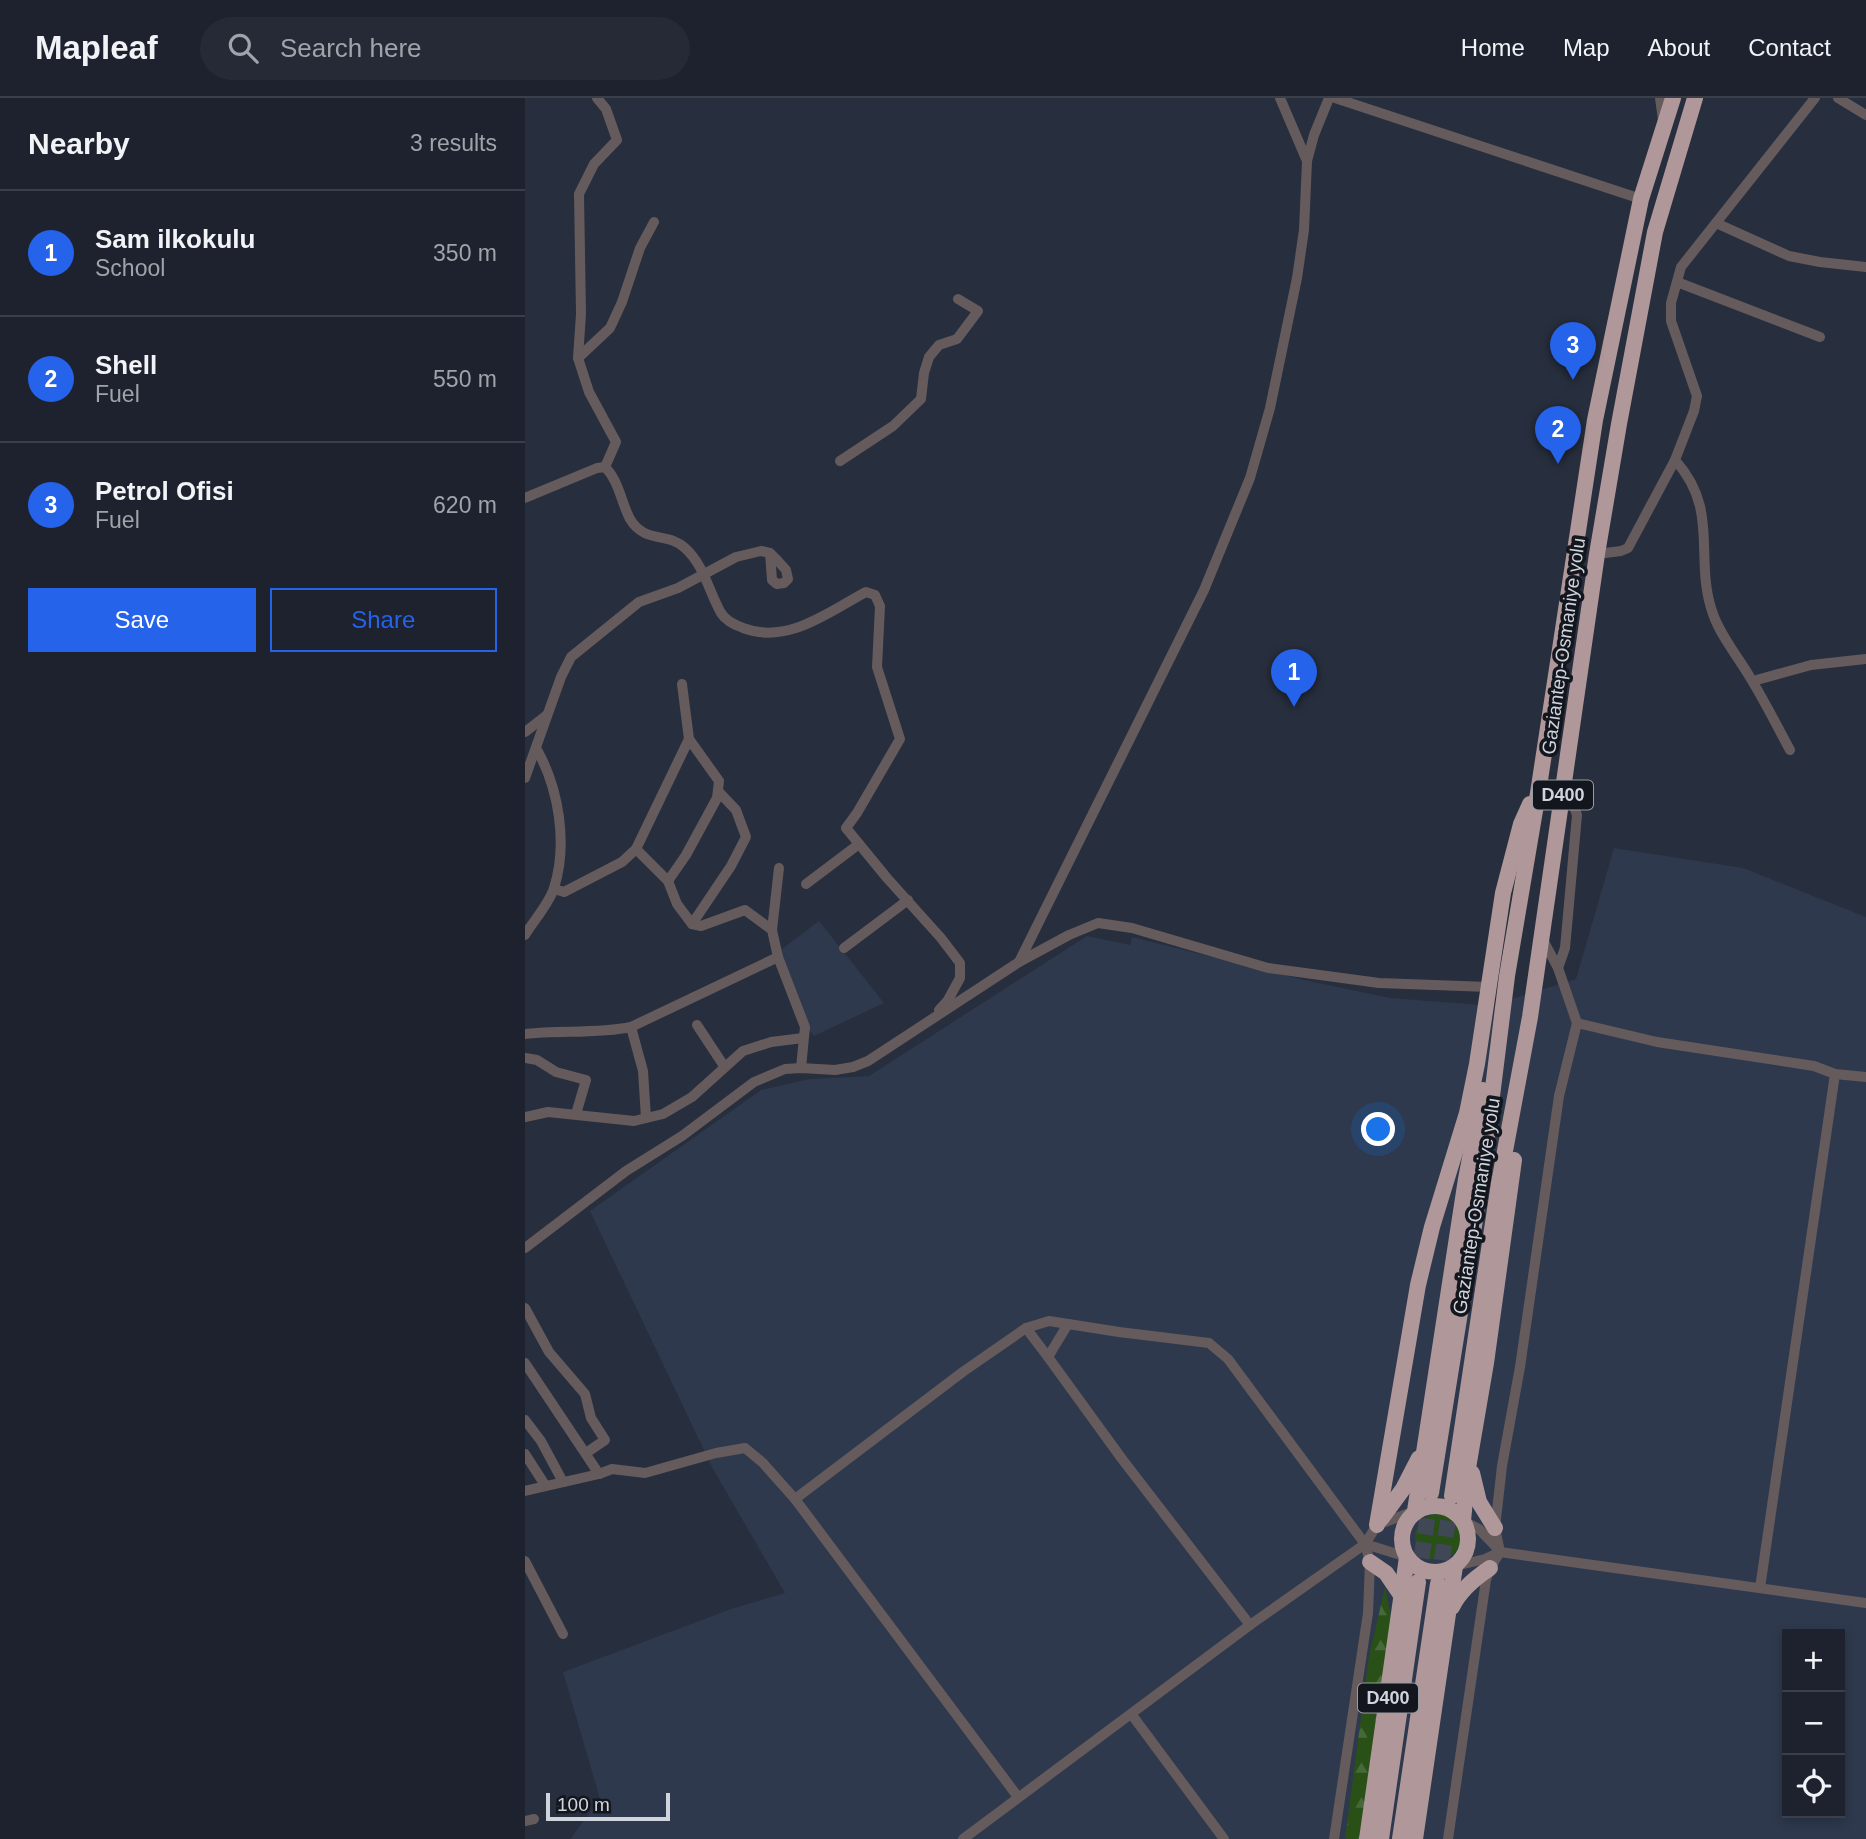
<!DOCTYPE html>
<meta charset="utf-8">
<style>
body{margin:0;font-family:Arial,sans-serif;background:#252a36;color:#f1f3f6}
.controls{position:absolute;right:21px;bottom:21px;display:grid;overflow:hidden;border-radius:0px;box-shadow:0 4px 10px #0003}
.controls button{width:63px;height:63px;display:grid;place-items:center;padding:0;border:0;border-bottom:2px solid #3b3f4a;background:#1d222e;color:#f1f3f6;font:35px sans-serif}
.scale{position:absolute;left:21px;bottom:18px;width:124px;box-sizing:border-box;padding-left:7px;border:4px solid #cfd4dd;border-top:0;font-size:19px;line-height:24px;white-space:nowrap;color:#cfd4dd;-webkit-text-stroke:5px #13161d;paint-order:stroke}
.you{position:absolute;left:854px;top:1032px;width:24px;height:24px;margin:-18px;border:5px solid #fff;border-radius:50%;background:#1a73e8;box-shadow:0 0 0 10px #1a73e833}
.badge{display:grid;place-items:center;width:46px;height:46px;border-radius:50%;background:#2563eb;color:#fff;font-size:23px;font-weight:700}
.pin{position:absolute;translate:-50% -58px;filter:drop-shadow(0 2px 4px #0008)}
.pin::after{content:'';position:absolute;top:37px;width:24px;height:21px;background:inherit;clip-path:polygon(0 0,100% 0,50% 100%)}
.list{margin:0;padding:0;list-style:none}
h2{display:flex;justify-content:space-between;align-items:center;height:91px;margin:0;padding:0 28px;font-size:30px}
h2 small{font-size:23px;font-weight:400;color:#a0a4aa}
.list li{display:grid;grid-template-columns:46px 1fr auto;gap:21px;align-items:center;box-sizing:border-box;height:126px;padding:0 28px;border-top:2px solid #3b3f4a}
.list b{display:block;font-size:26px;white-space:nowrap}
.list p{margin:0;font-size:23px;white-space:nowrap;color:#a0a4aa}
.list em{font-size:23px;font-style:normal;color:#a0a4aa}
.actions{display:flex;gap:14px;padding:21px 28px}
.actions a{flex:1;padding:16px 0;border:2px solid #2563eb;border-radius:0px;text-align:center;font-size:24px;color:#2563eb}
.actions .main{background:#2563eb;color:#fff}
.icon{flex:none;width:38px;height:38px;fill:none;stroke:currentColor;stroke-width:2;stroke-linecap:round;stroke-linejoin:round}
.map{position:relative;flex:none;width:1341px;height:1741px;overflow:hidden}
header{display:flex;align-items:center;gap:42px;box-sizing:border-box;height:98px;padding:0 35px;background:#1d222e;border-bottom:2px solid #3b3f4a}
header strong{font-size:33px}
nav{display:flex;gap:38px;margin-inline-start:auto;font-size:24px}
.search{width:490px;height:63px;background:#252a36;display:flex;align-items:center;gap:18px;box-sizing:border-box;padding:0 24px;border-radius:38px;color:#a0a4aa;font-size:26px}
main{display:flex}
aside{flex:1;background:#1d222e}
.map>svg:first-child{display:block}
</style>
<header>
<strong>Mapleaf</strong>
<div class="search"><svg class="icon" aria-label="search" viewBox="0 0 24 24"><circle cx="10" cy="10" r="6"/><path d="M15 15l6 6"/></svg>Search here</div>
<nav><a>Home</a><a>Map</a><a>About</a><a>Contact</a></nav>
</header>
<main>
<aside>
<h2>Nearby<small>3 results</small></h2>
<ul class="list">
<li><span class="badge">1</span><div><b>Sam ilkokulu</b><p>School</p></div><em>350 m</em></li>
<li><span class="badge">2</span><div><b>Shell</b><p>Fuel</p></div><em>550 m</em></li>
<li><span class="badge">3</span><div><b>Petrol Ofisi</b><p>Fuel</p></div><em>620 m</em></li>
</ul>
<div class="actions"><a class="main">Save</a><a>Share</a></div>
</aside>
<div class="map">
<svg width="1341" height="1741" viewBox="0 0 1341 1741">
<defs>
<pattern id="forest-firs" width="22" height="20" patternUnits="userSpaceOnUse" patternTransform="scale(1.75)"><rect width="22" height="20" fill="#295017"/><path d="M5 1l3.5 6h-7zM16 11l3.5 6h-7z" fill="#476838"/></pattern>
</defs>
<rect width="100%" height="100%" fill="#272e3d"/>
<g fill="#2e394d" fill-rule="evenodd">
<path d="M1089 750 1218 770 1341 819V1741H45L75 1701 38 1574 206 1511 260 1495 188 1371 65 1113 236 992 285 981 344 978 562 838 605 847 607 839 775 881 865 900 957 907V910L1051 881ZM1262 1536H1315V1715H1262Z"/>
<polygon points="294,823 359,905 289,938 276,921 249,857"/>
</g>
<circle fill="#295017" cx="913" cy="1439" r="23"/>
<polygon fill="url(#forest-firs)" points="860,1489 866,1519 836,1741 820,1741 844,1559"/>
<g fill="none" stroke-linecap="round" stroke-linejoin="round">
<g stroke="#404755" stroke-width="16" stroke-dasharray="16 8" stroke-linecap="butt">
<polyline points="893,1484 906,1395"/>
<polyline points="913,1486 927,1398"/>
</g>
<g stroke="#655b5c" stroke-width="10">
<polyline points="72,0 81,11 92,42 69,66 54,96 56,216 53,260 64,294 91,344 80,369"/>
<polyline points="755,0 782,63"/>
<polyline points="810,0 1116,101"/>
<polyline points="1135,0 1138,22"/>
<polyline points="1313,0 1341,17"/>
<polyline points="1191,125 1264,158 1295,164 1341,169"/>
<polyline points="1152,184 1295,239"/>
<polyline points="53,260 85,230 97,204 115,150 129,124"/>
<polyline points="315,363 368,328 396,301 399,275 404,259 414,247 432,241 453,213 433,201"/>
<path d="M0 400 72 370 80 369C94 383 96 404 105 421 120 446 143 434 160 450 179 467 184 494 196 515 201 523 209 526 218 530 263 547 303 514 341 494L350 497 355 508 352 569 375 641 332 715 321 730 362 780 416 840 435 865V880L423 902 414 912"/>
<polyline points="1072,456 1096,453 1103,450 1150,362"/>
<polyline points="1228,583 1286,567 1341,561"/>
<polyline points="0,634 22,617"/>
<path d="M1265 652C1252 628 1240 604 1226 581 1214 560 1196 539 1188 516 1168 460 1196 413 1150 362L1169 313 1172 298 1146 223V205L1156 169 1290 0"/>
<polyline points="0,680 36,579 46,559 114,504 153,490 211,459 236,453 245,455 253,463 261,472 263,481 259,485 252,486 247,482 245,455"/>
<polyline points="111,751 143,783 152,806 167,826 176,828 220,812 247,832 253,859 280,929 276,970"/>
<polyline points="143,783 161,757 192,700 194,683 164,641 157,586"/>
<polyline points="281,786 334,746"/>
<polyline points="29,791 39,794 97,764 111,751 164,641"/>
<polyline points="167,826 206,768 221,739 211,712 193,693"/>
<polyline points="247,832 254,770"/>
<path d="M0 837C9 822 24 806 29 790 43 746 34 690 11 650"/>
<polyline points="1017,840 1033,870 1052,925"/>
<polyline points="319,850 383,802"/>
<polyline points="494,864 679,492 725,380 745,310 772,180 779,132 782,63 789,37 804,0"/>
<polyline points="1033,870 1040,850 1052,717 1048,706 1037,700"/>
<polyline points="172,927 199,968"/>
<polyline points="106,929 118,973 121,1020"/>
<path d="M0 936C35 932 72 936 106 929L253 859"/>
<polyline points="0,960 12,962 31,974 61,982 51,1016"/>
<polyline points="0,1019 23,1014 109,1023 138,1016 167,999 218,953 246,944 278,940"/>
<polyline points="0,1150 101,1073 157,1038 229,984 260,971 276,970 310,972 328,969 343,963 494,864 544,837 573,825 607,830 743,870 854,885 964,889"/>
<polyline points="0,1210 24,1254 60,1296 66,1320 80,1342 61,1355"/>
<polyline points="501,1230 523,1259 597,1361 725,1527"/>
<polyline points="523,1259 543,1226"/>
<polyline points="0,1265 74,1376"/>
<polyline points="0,1322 16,1343 38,1384"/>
<polyline points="0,1356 20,1387"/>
<polyline points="0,1393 74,1376 87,1371 120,1375 191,1355 220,1350 238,1365 270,1401 493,1699"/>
<polyline points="270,1401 439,1273 501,1230 524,1223 594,1234 684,1245 703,1261 840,1446 882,1459"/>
<polyline points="938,1423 954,1431 974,1452"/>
<polyline points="0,1463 38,1536"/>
<polyline points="930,1468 960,1461 975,1454 1341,1505"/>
<polyline points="1235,1490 1310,976"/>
<polyline points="607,1617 699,1741"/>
<polyline points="0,1723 9,1721"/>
<polyline points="438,1741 725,1527 840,1446"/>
<polyline points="809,1741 843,1515 845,1464 840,1446 852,1427 890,1413"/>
<polyline points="923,1741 961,1482 965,1470 975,1454 970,1430 977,1368 995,1269 1034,998 1052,925 1132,944 1289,968 1310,976 1341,979"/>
</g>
<g stroke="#b0989a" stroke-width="16">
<polyline points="947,1375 954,1404 970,1430"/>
<polyline points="906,1395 957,1078 982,878 1013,695 1070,322 1116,101 1148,0"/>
<polyline points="927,1398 974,1085 1005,919 1072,456 1094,326 1130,134 1170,0"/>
<circle cx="910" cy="1441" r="33"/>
<polyline points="890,1413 941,1081 958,992"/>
<polyline points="856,1421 878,1391 894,1360"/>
<polyline points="938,1423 943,1370 961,1265 989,1062"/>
<polyline points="852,1427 893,1187 907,1129 942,1015 952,966 978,795 996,726 1005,706"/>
<polyline points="845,1464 861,1475 878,1500"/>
<path d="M927 1509C935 1492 950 1480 965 1470"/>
<polyline points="842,1741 882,1459"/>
<polyline points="856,1741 893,1484"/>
<polyline points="875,1741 913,1486"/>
<polyline points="890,1741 930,1468"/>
</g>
</g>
<g text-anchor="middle" stroke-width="7" stroke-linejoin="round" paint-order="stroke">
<g fill="#13161d" stroke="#979ba3" stroke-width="2">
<rect x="1008" y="682.5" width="60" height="29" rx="5"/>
<rect x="833" y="1585.5" width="60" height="29" rx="5"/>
</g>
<g font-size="18" font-weight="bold" fill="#cfd4dd">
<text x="1038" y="703">D400</text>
<text x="863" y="1606">D400</text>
</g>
<g font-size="19" fill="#cfd4dd" stroke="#13161d">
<text transform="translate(1038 548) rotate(-82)" y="7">Gaziantep-Osmaniye yolu</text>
<text transform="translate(951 1108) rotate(-81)" y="7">Gaziantep-Osmaniye yolu</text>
</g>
</g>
</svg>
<div class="controls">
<button>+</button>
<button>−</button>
<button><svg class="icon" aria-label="locate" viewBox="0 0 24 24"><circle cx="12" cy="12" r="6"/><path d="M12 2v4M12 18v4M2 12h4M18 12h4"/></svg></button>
</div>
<div class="scale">100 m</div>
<div class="you"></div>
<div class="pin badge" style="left:769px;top:609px">1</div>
<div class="pin badge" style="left:1033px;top:366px">2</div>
<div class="pin badge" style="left:1048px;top:282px">3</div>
</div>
</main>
